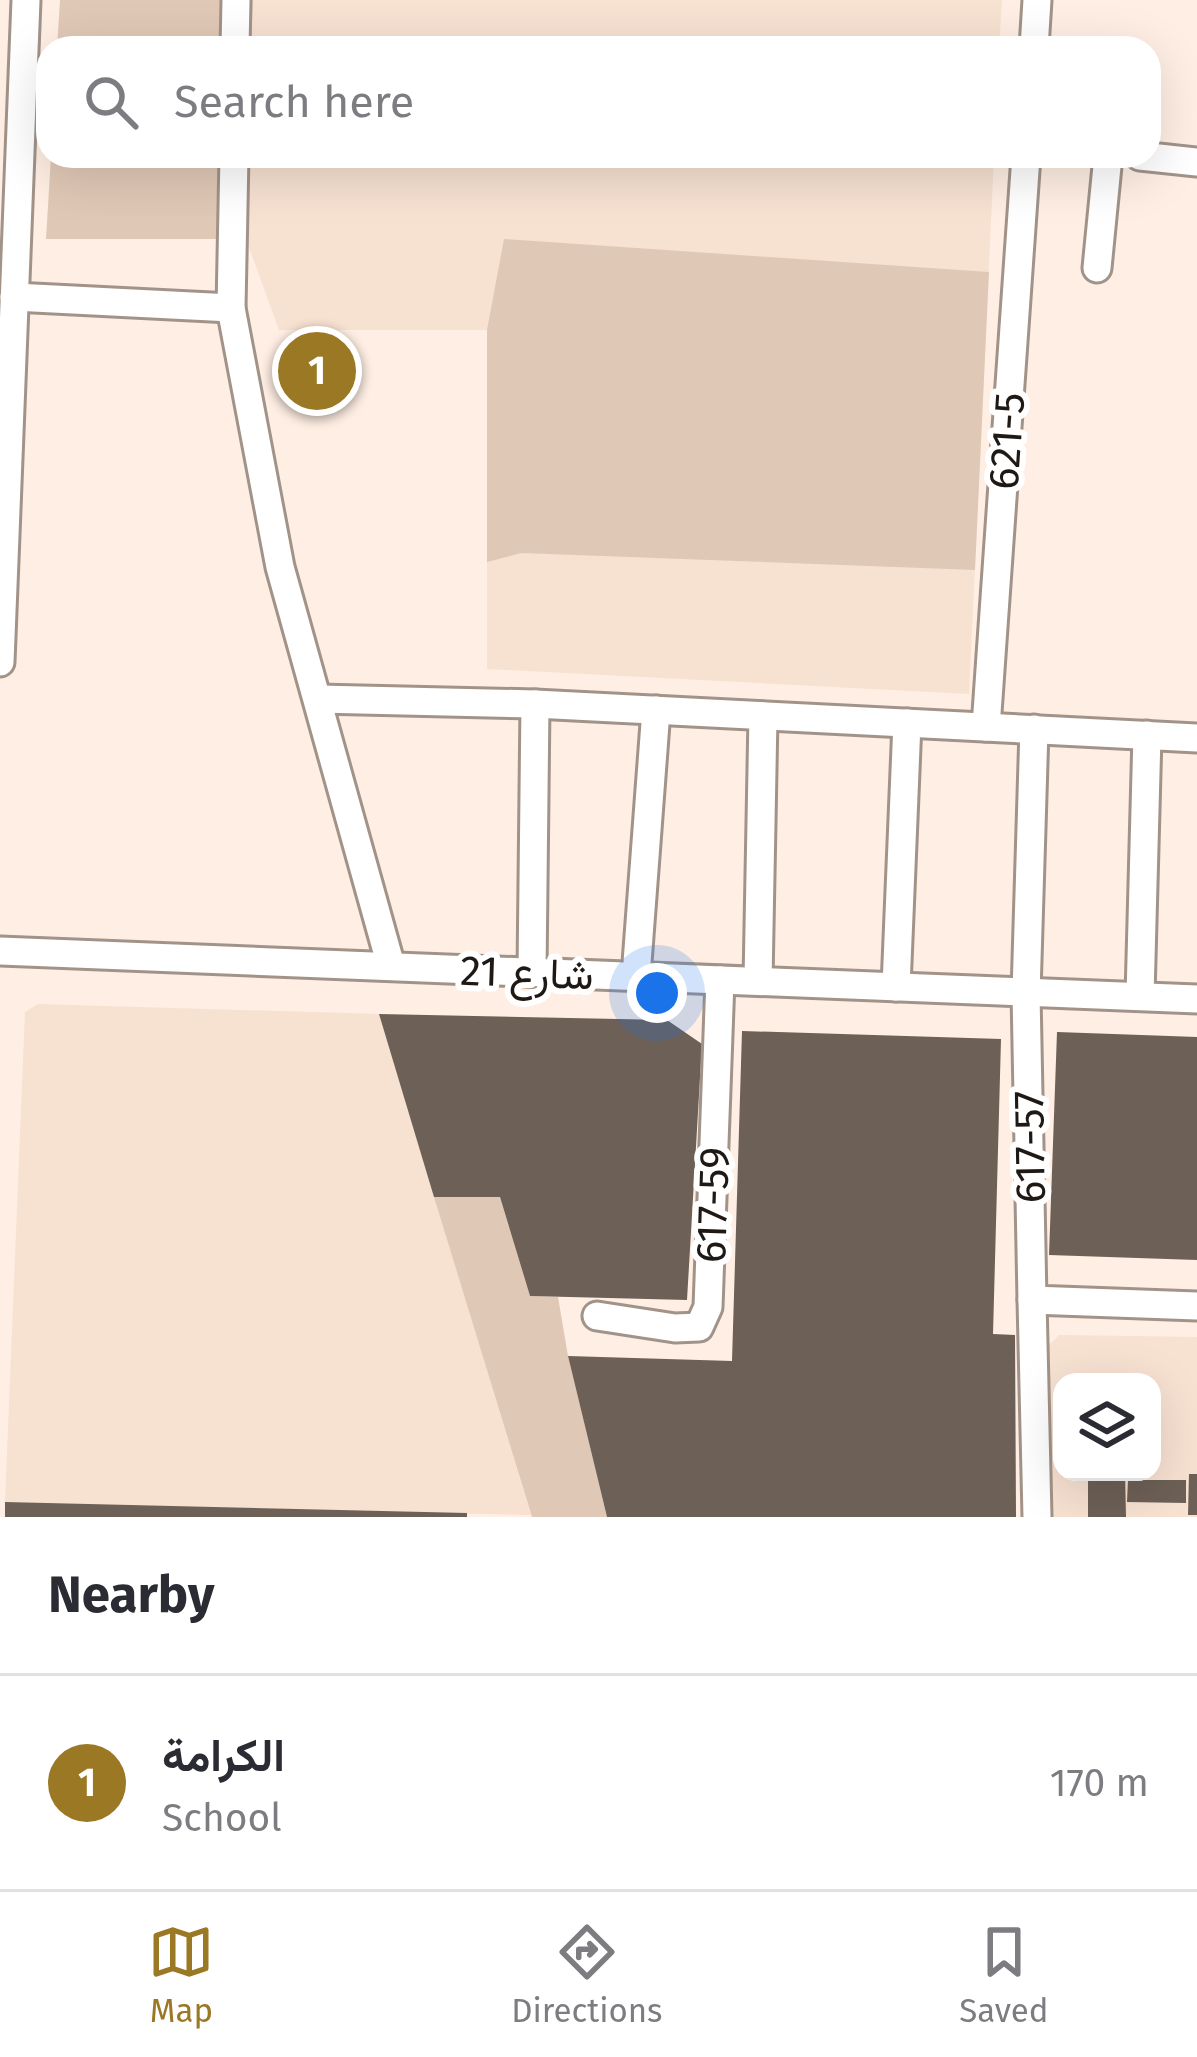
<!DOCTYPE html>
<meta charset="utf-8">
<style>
body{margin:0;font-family:"Fira Sans",Vazirmatn,sans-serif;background:#f2f2f3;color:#2b2b33}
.controls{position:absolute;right:36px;bottom:36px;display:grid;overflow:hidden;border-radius:24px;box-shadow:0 12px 48px #0002}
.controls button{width:108px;height:108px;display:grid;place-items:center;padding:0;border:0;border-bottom:3px solid #e1e1e2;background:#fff;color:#2b2b33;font:60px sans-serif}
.you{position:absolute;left:657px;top:993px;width:42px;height:42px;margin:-30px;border:9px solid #fff;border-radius:50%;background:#1a73e8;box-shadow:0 0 0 18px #1a73e833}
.badge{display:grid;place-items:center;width:78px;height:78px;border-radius:50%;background:#9b7823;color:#fff;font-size:39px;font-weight:700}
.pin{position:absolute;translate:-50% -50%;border:6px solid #fff;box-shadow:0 3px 12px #0006}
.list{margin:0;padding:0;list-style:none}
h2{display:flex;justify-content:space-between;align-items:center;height:156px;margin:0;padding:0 48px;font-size:51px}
h2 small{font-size:39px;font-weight:400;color:#7c7c81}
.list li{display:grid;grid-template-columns:78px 1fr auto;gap:36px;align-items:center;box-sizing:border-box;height:216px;padding:0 48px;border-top:3px solid #e1e1e2}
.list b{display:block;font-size:45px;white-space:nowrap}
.list p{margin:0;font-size:39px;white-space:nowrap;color:#7c7c81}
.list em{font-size:39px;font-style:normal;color:#7c7c81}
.icon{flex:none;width:66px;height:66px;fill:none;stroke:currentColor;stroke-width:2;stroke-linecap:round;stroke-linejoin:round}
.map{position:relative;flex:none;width:1197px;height:1517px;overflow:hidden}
.search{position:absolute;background:#fff;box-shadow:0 12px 48px #0002;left:36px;right:36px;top:36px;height:132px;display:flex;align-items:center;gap:30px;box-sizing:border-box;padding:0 42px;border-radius:36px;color:#7c7c81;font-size:45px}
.sheet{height:372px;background:#fff}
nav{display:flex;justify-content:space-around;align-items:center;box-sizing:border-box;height:168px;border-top:3px solid #e1e1e2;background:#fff;font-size:33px;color:#7c7c81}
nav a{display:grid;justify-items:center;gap:6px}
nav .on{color:#9b7823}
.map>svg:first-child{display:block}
</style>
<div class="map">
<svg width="1197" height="1517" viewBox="0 0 1197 1517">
<rect width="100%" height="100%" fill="#feeee3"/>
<g fill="#f7e1d1" fill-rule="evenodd">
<polygon points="253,0 1002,0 999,48 251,48"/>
<polygon points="248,156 994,156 969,694 487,669 487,330 279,330 246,239"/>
<polygon points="38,1004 379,1014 531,1515 5,1502 25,1012"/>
<path d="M1059 1335 1197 1337V1517H1049L1048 1346ZM1062 1382H1152V1472H1062Z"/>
</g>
<g fill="#e0c8b6">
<polygon points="60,0 253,0 251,48 57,48"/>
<polygon points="51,156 248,156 246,239 46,239"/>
<polygon points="504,239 989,272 975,570 521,553 487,562 487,330"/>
<polygon points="434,1197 500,1197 530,1296 558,1297 568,1356 607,1517 532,1517"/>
</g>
<g fill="#6d6056">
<polygon points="379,1014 667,1020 702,1044 687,1300 530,1296 500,1197 434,1197"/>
<polygon points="742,1031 1001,1039 993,1334 1015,1335 1016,1517 607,1517 568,1356 732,1361"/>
<polygon points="1057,1032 1197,1037 1197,1260 1049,1255"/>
<polygon points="1088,1472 1125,1472 1126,1517 1088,1517"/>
<polygon points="1189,1474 1197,1474 1197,1515 1188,1515"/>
<polygon points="1128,1480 1186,1480 1186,1503 1127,1502"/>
<polygon points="5,1502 467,1513 467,1517 5,1517"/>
</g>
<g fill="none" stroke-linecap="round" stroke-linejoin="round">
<g stroke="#a29389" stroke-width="33">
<g id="minor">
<polyline points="235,48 236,0"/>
<polyline points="1034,48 1037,0"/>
<polyline points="234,156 231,308 280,567 391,966"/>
<polyline points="1140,156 1197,162"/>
<polyline points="1097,268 1108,156"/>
<polyline points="14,297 231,308"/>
<polyline points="0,662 26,0"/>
<polyline points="318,699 535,704 1197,738"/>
<polyline points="986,727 1026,156"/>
<polyline points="1034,729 1026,993 1032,1300 1197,1306"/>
<polyline points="0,951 1197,999"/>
<polyline points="532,972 535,704"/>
<polyline points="636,976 656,710"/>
<polyline points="758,981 763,716"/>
<polyline points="896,987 907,723"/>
<polyline points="1140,996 1147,735"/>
<polyline points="1032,1300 1037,1517"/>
<polyline points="597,1316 675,1328 699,1327 708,1307 720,980"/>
</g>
</g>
<use href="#minor" stroke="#fff" stroke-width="27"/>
</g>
<g text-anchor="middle" stroke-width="12" stroke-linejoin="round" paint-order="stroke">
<g font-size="42" fill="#1f1915" stroke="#fff">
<text transform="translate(1006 441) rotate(-86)" y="15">621-5</text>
<text transform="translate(527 972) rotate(2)" y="15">شارع 21</text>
<text transform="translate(1029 1147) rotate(-91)" y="15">617-57</text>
<text transform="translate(712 1205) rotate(-88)" y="15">617-59</text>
</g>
</g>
</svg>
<div class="controls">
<button><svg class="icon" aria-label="layers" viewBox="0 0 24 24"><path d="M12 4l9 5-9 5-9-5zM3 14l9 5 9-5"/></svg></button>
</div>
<div class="you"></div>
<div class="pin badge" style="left:317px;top:371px">1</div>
<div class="search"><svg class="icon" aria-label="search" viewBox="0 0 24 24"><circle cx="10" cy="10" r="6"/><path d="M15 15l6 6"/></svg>Search here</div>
</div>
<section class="sheet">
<h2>Nearby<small></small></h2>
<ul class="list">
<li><span class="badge">1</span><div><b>الكرامة</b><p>School</p></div><em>170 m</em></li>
</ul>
</section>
<nav>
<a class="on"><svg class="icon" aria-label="map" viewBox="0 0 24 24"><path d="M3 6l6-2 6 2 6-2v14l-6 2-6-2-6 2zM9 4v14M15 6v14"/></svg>Map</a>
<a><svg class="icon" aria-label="directions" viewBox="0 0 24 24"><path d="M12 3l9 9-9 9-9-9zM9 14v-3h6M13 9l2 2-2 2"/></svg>Directions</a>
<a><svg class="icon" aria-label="saved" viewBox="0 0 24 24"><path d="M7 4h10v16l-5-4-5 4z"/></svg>Saved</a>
</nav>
